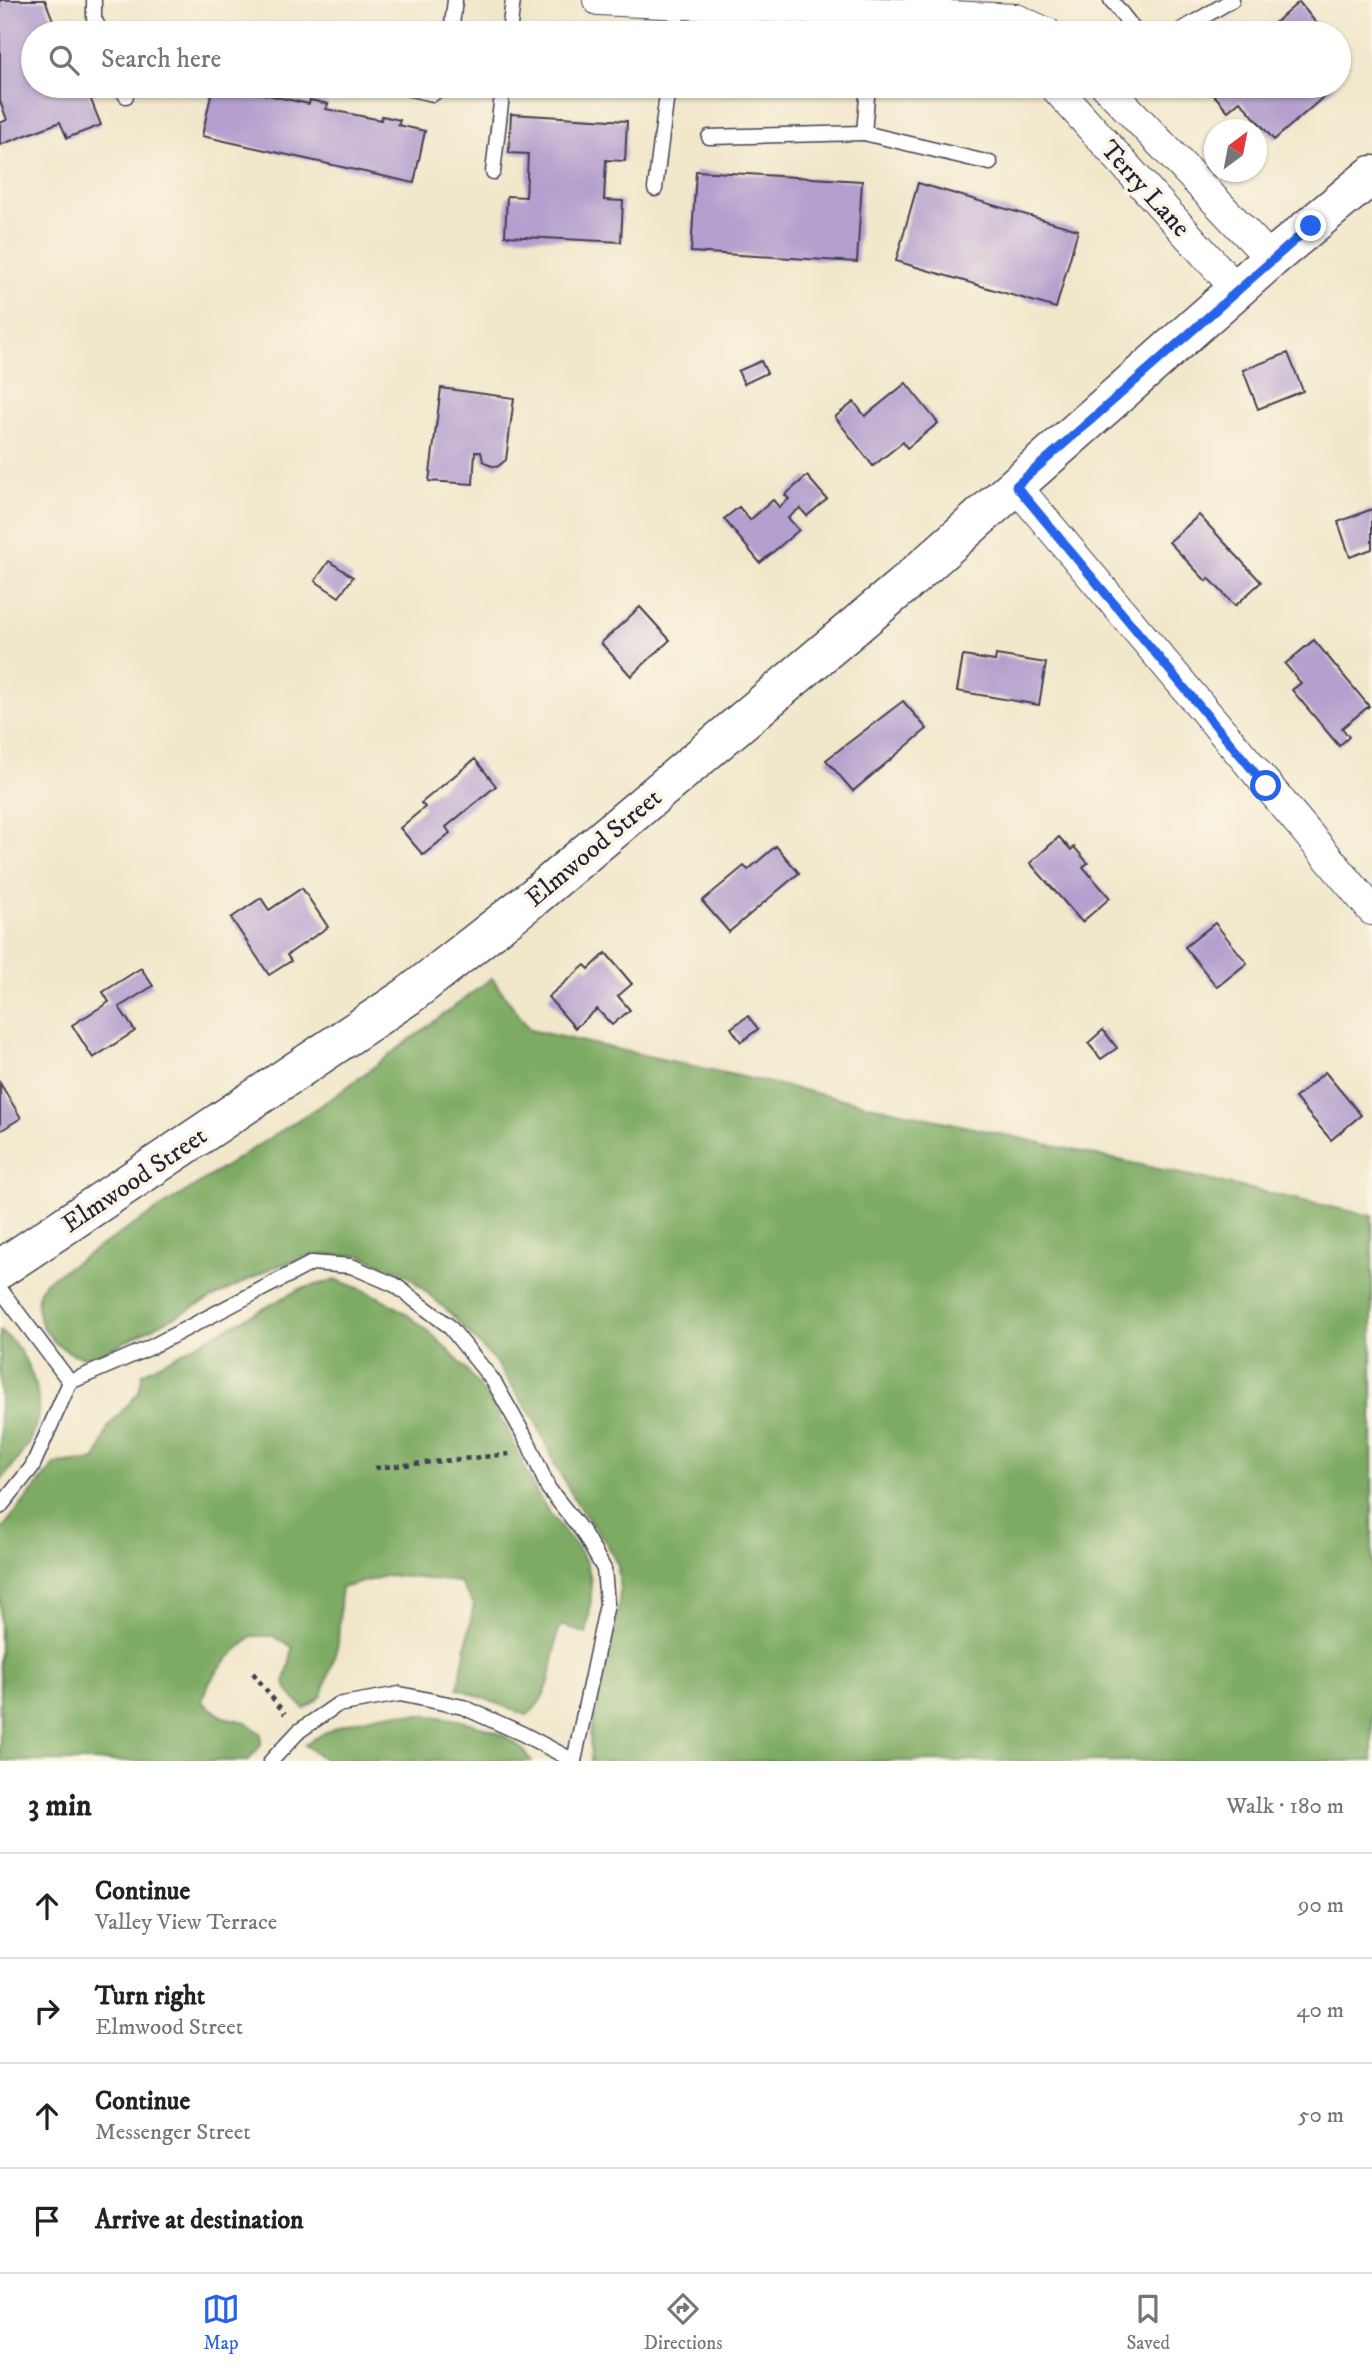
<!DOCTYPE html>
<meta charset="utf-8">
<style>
body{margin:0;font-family:"IM FELL DW Pica",serif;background:#f2f2f2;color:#222}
.compass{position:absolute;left:1204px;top:119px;width:63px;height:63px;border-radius:50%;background:#fff;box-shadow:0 2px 5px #0004;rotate:32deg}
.stop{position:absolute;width:21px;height:21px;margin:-16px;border:5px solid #2563eb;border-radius:50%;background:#fff}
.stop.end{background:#2563eb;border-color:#fff;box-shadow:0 2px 7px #0008}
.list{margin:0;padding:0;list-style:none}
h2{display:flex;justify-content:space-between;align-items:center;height:91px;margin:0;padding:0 28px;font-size:30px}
h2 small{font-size:23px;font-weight:400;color:#767676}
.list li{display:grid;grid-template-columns:46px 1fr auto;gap:21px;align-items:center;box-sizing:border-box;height:105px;padding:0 28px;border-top:2px solid #e0e0e0}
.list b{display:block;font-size:26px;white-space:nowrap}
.list p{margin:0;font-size:23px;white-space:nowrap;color:#767676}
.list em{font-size:23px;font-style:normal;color:#767676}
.icon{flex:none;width:38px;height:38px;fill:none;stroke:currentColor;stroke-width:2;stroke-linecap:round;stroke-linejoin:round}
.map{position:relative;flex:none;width:1372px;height:1761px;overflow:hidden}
.search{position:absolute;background:#fff;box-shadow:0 2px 5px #0004;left:21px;right:21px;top:21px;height:77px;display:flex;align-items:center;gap:18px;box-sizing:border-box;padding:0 24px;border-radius:38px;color:#767676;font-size:26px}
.sheet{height:511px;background:#fff}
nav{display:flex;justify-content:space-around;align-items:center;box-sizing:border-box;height:98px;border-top:2px solid #e0e0e0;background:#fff;font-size:19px;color:#767676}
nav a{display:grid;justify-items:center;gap:4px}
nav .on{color:#2563eb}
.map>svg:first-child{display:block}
</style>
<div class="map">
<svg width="1372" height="1761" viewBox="0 0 1372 1761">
<rect width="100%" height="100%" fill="#fcf5e5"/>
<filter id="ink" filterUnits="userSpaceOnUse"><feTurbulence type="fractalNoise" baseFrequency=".0143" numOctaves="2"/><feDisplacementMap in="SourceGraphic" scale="14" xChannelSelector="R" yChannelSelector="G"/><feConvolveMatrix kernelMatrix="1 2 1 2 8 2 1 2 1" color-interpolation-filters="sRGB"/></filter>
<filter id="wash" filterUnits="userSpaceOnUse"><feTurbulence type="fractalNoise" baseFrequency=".00686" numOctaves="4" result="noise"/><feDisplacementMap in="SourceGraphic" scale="28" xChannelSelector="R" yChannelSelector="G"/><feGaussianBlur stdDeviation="1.57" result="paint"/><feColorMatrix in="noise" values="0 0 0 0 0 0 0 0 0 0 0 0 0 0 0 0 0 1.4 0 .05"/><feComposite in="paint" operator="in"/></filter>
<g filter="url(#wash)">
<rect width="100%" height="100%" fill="#f1e7cb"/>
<g fill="#7eab63" stroke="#50664f" stroke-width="2">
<path d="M492 978 530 1030 1372 1216V1761H591L590 1734 617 1617 620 1592 618 1565 603 1537 581 1510 556 1467 536 1422 494 1360 450 1313 407 1275 360 1255H315L274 1267 106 1351C99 1353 91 1358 84 1357 52 1352 23 1311 45 1282L335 1096Z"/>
<path d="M336 1280C411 1302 465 1359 505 1425 518 1448 525 1475 539 1497 577 1558 603 1550 586 1634L564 1625 558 1628C552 1660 554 1695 527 1715L458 1688 474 1604 459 1582 389 1575 341 1588 338 1644 322 1696 305 1709C272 1679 290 1683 292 1647L273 1636H253C232 1654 208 1674 202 1702L223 1717 246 1722 261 1734V1745L248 1761H0V1531L55 1464 96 1460 108 1427 139 1392 143 1373 300 1289Z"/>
<path d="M0 1331C13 1339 21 1351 27 1364 52 1414 33 1441 0 1482Z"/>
<path d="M393 1713C436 1715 506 1721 532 1761H327L305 1745C333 1725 360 1718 393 1713Z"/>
</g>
<g id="blocks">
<g fill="#b49fce">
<polygon points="0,0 45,0 58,33 33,33 33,86 79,86 81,93 87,90 101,125 67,138 60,122 0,145 0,123 7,120 0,101"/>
<polygon points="1299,2 1322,30 1318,33 1263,33"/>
<polygon points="213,86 241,90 242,86 247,86 259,89 258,93 309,104 310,100 328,104 326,109 381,120 382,116 400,120 398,125 425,131 414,183 202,136"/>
<polygon points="1206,86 1336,86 1274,140 1240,101 1228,111"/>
<polygon points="511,114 627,121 625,161 606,160 604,200 623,201 621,242 505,236 507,196 526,197 528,154 509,153"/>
<polygon points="696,171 862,181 857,262 691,252"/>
<polygon points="918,183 1078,230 1056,308 896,261"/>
<polygon points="1288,353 1303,391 1258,409 1243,370"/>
<polygon points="761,361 767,373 744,384 738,371"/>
<polygon points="906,383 938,423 907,448 903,442 873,466 835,417 854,402 865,416"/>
<polygon points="441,388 514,398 506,460 497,467 489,465 483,461 481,452 475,452 473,484 429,481"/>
<polygon points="807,476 827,499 807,516 800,508 788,518 799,530 760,563 724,519 739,507 750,520 773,500 779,507 789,499 785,495"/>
<polygon points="1372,509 1372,549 1350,557 1338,522"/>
<polygon points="1199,515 1261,582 1235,606 1209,578 1206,581 1169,542"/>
<polygon points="329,561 353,577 339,597 315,581"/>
<polygon points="640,607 670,640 631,676 601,643"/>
<polygon points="1314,640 1369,706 1342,728 1349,737 1339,746 1292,690 1301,683 1285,664"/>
<polygon points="996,655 1046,663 1039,705 957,691 963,656 995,661"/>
<polygon points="903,701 927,729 853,791 826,760"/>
<polygon points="475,759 496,786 446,827 450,833 423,855 400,828 425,807 421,803"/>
<polygon points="1059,837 1071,850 1074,847 1088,863 1083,867 1110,898 1082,922 1030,863"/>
<polygon points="776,846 799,873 729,932 702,901 744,866 748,870"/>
<polygon points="302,888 328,927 287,955 291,961 269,975 231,918 261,898 269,910"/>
<polygon points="1215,923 1247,963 1217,987 1185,947"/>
<polygon points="606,953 632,984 618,996 630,1010 612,1025 597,1009 575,1028 548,997 585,965 589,969"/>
<polygon points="141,968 153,986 119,1007 135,1031 93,1058 72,1025 109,1002 103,992"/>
<polygon points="748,1016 758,1029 741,1042 731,1028"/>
<polygon points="1103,1030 1117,1048 1101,1059 1088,1043"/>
<polygon points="1325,1072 1361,1115 1331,1140 1295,1098"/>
<polygon points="0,1083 21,1118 0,1131"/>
</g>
</g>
</g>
<g filter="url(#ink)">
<use href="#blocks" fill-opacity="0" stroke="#414051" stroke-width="2"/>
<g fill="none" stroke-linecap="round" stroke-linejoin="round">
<g stroke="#414051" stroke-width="17">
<g id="lane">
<polyline points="94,0 94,18 101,33"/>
<polyline points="1111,0 1137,33"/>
<polyline points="451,33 455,0"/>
<polyline points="509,33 513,0"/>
<polyline points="675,33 678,4"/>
<polyline points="1176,33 1232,0"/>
<polyline points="121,86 126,96"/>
<polyline points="397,86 433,94 442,86"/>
<polyline points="868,86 864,133 990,163"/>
<polyline points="709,137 864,133"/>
<polyline points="493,172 503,86"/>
<polyline points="655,189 668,86"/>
<polyline points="0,1289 70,1382"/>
<polyline points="0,1507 32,1467 70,1382 149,1348 312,1263 351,1266 395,1285 449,1326 494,1382 529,1444 548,1488 583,1532 604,1569 607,1604 574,1761"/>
<polyline points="271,1761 299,1731 337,1705 400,1694 463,1707 523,1734 574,1761"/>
</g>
</g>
<g stroke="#414051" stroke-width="32">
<g id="street">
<polyline points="598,0 1016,19 1047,33"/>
<polyline points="1054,86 1237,290"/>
<polyline points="1106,86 1271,259"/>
<polyline points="1016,486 1372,910"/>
</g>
</g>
<g stroke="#414051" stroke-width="41">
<polyline id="secondary" points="0,1269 408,996 534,897 906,583 1271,259 1372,175"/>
</g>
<g stroke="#414051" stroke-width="4.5" stroke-dasharray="5 5" stroke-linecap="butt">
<polyline points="375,1468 510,1454"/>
<polyline points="253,1673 285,1714"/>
</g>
<use href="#lane" stroke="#fff" stroke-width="14"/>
<use href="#street" stroke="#fff" stroke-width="30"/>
<use href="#secondary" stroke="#fff" stroke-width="38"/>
</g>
</g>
<g fill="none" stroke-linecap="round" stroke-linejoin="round" filter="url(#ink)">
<polyline stroke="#2563eb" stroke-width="9" points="1266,786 1016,486 1311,226"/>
</g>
<g text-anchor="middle" stroke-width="7" stroke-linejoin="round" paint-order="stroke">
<g font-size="26" fill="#22223b" stroke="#fcf5e5">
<text transform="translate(1146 188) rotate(48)" y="9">Terry Lane</text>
<text transform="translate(593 847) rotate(-40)" y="9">Elmwood Street</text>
<text transform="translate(134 1179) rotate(-34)" y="9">Elmwood Street</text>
</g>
</g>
</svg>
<svg class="compass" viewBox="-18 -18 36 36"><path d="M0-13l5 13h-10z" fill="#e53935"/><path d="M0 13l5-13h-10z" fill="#767676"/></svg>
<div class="stop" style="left:1266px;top:786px"></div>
<div class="stop end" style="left:1311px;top:226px"></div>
<div class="search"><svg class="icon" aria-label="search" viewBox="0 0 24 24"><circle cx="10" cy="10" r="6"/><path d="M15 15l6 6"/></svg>Search here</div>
</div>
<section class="sheet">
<h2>3 min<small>Walk · 180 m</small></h2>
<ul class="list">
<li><svg class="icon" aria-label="ahead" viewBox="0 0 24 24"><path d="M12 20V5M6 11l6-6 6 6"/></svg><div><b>Continue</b><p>Valley View Terrace</p></div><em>90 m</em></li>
<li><svg class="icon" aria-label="right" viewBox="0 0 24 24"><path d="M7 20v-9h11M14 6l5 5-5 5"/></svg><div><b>Turn right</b><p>Elmwood Street</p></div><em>40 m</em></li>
<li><svg class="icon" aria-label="ahead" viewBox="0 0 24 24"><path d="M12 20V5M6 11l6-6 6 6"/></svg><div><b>Continue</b><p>Messenger Street</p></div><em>50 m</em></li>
<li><svg class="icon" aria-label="arrive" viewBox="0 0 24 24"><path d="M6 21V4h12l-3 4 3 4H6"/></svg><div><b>Arrive at destination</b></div></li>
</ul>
</section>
<nav>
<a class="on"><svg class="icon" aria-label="map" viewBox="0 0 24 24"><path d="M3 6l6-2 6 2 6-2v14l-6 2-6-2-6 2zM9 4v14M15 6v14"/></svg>Map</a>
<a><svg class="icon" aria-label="directions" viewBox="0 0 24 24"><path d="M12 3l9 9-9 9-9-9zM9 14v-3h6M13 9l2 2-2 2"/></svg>Directions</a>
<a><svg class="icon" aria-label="saved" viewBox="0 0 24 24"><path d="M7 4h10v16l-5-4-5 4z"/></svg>Saved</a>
</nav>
